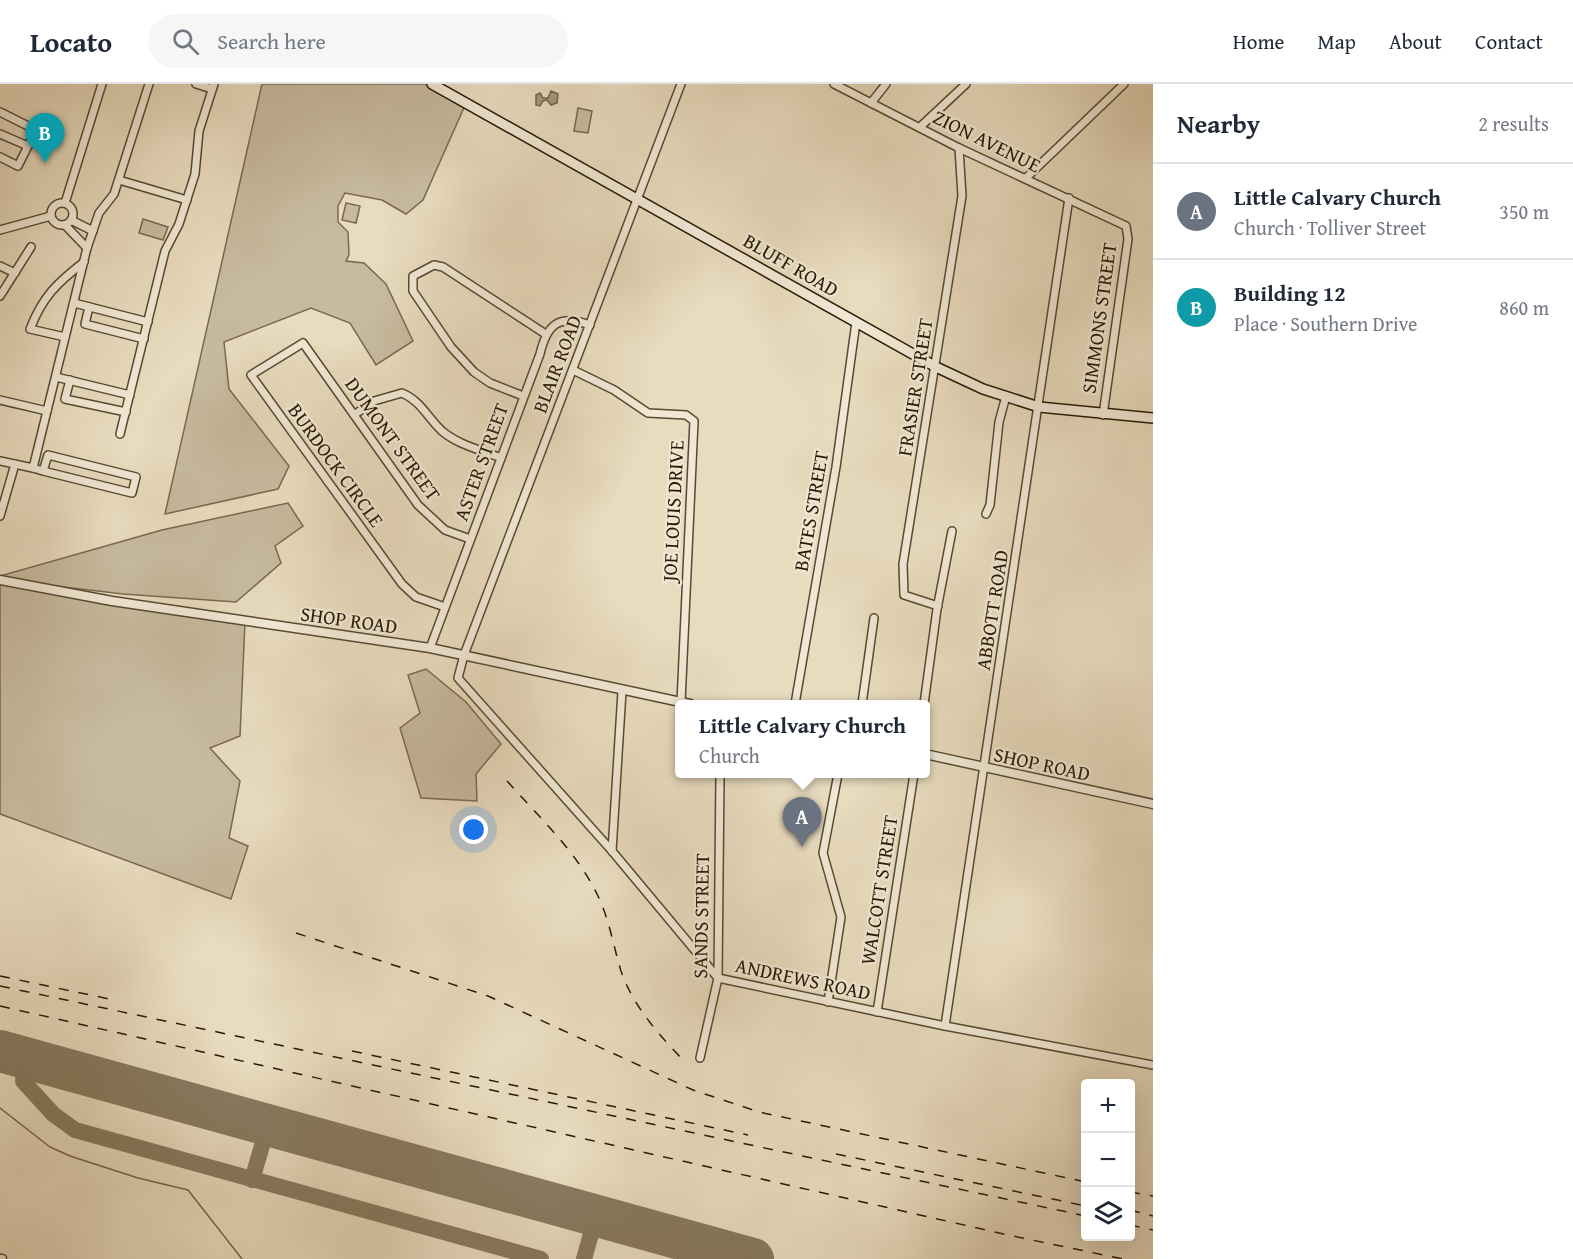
<!DOCTYPE html>
<meta charset="utf-8">
<style>
body{margin:0;font-family:"Gentium Book Plus",serif;background:#f6f6f7;color:#1f2937}
.controls{position:absolute;right:18px;bottom:18px;display:grid;overflow:hidden;border-radius:6px;box-shadow:0 6px 24px #0002}
.controls button{width:54px;height:54px;display:grid;place-items:center;padding:0;border:0;border-bottom:2px solid #e0e1e3;background:#fff;color:#1f2937;font:30px sans-serif}
.you{position:absolute;left:474px;top:746px;width:21px;height:21px;margin:-15px;border:4px solid #fff;border-radius:50%;background:#1a73e8;box-shadow:0 0 0 9px #1a73e833}
.badge{display:grid;place-items:center;width:39px;height:39px;border-radius:50%;background:#ea580c;color:#fff;font-size:20px;font-weight:700}
.pin{position:absolute;translate:-50% -50px;filter:drop-shadow(0 2px 3px #0008)}
.pin::after{content:'';position:absolute;top:32px;width:21px;height:18px;background:inherit;clip-path:polygon(0 0,100% 0,50% 100%)}
.popup{position:absolute;left:675px;top:616px;width:255px;height:78px;box-sizing:border-box;display:grid;place-content:center;border-radius:6px;background:#fff;filter:drop-shadow(0 2px 4px #0005);font-size:20px;white-space:nowrap;color:#747a83}
.popup b{font-size:22px;color:#1f2937}
.popup::after{content:'';position:absolute;left:50%;top:100%;margin-left:-12px;border:12px solid transparent;border-top-color:#fff}
.list{margin:0;padding:0;list-style:none}
h2{display:flex;justify-content:space-between;align-items:center;height:78px;margin:0;padding:0 24px;font-size:26px}
h2 small{font-size:20px;font-weight:400;color:#747a83}
.list li{display:grid;grid-template-columns:39px 1fr auto;gap:18px;align-items:center;box-sizing:border-box;height:96px;padding:0 24px;border-top:2px solid #e0e1e3}
.list b{display:block;font-size:22px;white-space:nowrap}
.list p{margin:0;font-size:20px;white-space:nowrap;color:#747a83}
.list em{font-size:20px;font-style:normal;color:#747a83}
.icon{flex:none;width:33px;height:33px;fill:none;stroke:currentColor;stroke-width:2;stroke-linecap:round;stroke-linejoin:round}
.map{position:relative;flex:none;width:1153px;height:1175px;overflow:hidden}
header{display:flex;align-items:center;gap:36px;box-sizing:border-box;height:84px;padding:0 30px;background:#fff;border-bottom:2px solid #e0e1e3}
header strong{font-size:28px}
nav{display:flex;gap:33px;margin-inline-start:auto;font-size:21px}
.search{width:420px;height:54px;background:#f6f6f7;display:flex;align-items:center;gap:15px;box-sizing:border-box;padding:0 21px;border-radius:33px;color:#747a83;font-size:22px}
main{display:flex}
aside{flex:1;background:#fff}
.map>svg:first-child{display:block}
</style>
<header>
<strong>Locato</strong>
<div class="search"><svg class="icon" aria-label="search" viewBox="0 0 24 24"><circle cx="10" cy="10" r="6"/><path d="M15 15l6 6"/></svg>Search here</div>
<nav><a>Home</a><a>Map</a><a>About</a><a>Contact</a></nav>
</header>
<main>
<div class="map">
<svg width="1153" height="1175" viewBox="0 0 1153 1175">
<rect width="100%" height="100%" fill="#e8dbbe"/>
<filter id="stains"><feTurbulence type="fractalNoise" baseFrequency=".00333" numOctaves="4"/><feColorMatrix values="0 0 0 0 .2 0 0 0 0 .09 0 0 0 0 .02 0 0 0 .5 -.17"/></filter>
<radialGradient id="worn" r=".72"><stop offset=".6" stop-color="#630" stop-opacity="0"/><stop offset="1" stop-color="#630" stop-opacity=".3"/></radialGradient>
<g fill="#c7ba9e" stroke="#786950" stroke-width="1.5">
<polygon points="262,0 432,0 466,19 423,116 406,130 382,116 345,109 338,122 338,138 348,148 349,171 346,177 364,179 386,200 413,257 376,281 350,239 311,224 224,258 229,305 289,382 278,405 165,430"/>
<polygon points="578,24 592,27 588,49 574,47"/>
<polygon points="346,119 360,122 356,139 342,136"/>
<polygon points="143,135 168,143 163,156 139,149"/>
<polygon points="288,419 303,442 275,462 281,479 236,518 123,510 4,496 245,537 240,652 210,664 240,697 229,754 248,762 231,815 0,730 0,492 162,446"/>
<polygon points="426,585 466,618 501,660 476,690 477,717 421,714 400,644 420,629 408,591"/>
</g>
<polygon fill="#a7997e" stroke="#74654c" stroke-width="1.5" points="551,7 558,10 557,19 551,21 547,16 543,17 540,22 536,21 536,11 540,9 543,14 548,14"/>
<g fill="none" stroke-linecap="round" stroke-linejoin="round">
<polyline stroke="#74654c" stroke-width="1.5" points="0,1024 50,1063 70,1072 138,1094 188,1106 242,1175"/>
<g stroke="#887a60" stroke-width="16">
<polyline points="25,974 23,997 53,1030 75,1046 541,1175"/>
<polyline points="252,1096 268,1041"/>
<polyline points="584,1175 596,1132"/>
</g>
<polyline stroke="#887a60" stroke-width="42" points="0,967 753,1175"/>
<g stroke="#584931" stroke-width="10">
<g id="minor">
<polyline points="196,0 212,5"/>
<polyline points="681,0 464,571 458,594 612,767 718,894 945,942 1153,981"/>
<polyline points="834,0 959,64 1126,142 1128,155 1103,331"/>
<polyline points="871,19 886,0"/>
<polyline points="0,28 36,46 18,82 0,73"/>
<polyline points="920,43 966,0"/>
<polyline points="0,50 28,62"/>
<polyline points="1026,94 1124,0"/>
<polyline points="119,96 187,116"/>
<circle cx="62" cy="130" r="11"/>
<polyline points="65,119 102,0"/>
<polyline points="71,136 93,147"/>
<polyline points="65,141 87,164"/>
<polyline points="0,146 51,132"/>
<polyline points="0,182 15,189"/>
<polyline points="0,212 31,163"/>
<polyline points="74,219 148,238"/>
<polyline points="89,223 85,240 144,255"/>
<path d="M65 253 30 245C43 212 57 199 84 178"/>
<polyline points="573,286 614,306 648,329 686,331 694,337 681,618"/>
<polyline points="56,293 130,311"/>
<polyline points="70,296 65,315 126,328"/>
<polyline points="523,312 490,299 474,288 451,263 413,207 413,192 434,181 443,183 544,249"/>
<polyline points="0,316 47,327"/>
<path d="M354 331 374 317 402 309C421 317 427 333 442 347 458 361 482 366 501 374"/>
<polyline points="120,350 165,167 179,140 195,90 199,47 214,0"/>
<polyline points="0,377 33,384 87,164 99,129 114,110 149,0"/>
<polyline points="33,384 43,387 132,409 136,393 48,371 43,387"/>
<polyline points="986,430 990,421 999,338 1006,312"/>
<polyline points="0,432 15,380"/>
<polyline points="938,522 904,511 903,480 962,112 959,64"/>
<polyline points="445,523 416,513 402,500 251,291 303,259 418,421 445,446 470,455"/>
<path d="M430 564 540 270C547 240 559 230 590 241"/>
<polyline points="795,620 836,383 856,238"/>
<polyline points="862,620 874,534"/>
<polyline points="924,620 937,525 952,447"/>
<polyline points="612,767 622,607"/>
<polyline points="828,918 841,833 823,769 838,690"/>
<polyline points="877,928 914,690"/>
<polyline points="945,942 1069,114"/>
<polyline points="700,974 718,894 720,690"/>
</g>
</g>
<g stroke="#584931" stroke-width="11">
<g id="tertiary">
<polyline points="0,496 112,517 430,564 690,620"/>
<polyline points="925,670 1153,720"/>
<polyline points="0,1175 2,1175"/>
</g>
</g>
<g stroke="#281802" stroke-width="12">
<polyline id="secondary" points="432,0 936,283 983,305 1039,323 1153,334"/>
</g>
<use href="#minor" stroke="#f0e8d5" stroke-width="7"/>
<use href="#tertiary" stroke="#f0e8d5" stroke-width="8"/>
<use href="#secondary" stroke="#f0e8d5" stroke-width="9"/>
<g stroke="#281802" stroke-width="1.5" stroke-dasharray="10 10" stroke-linecap="butt">
<path d="M507 697C538 732 575 766 596 808 609 833 613 861 621 887 633 922 659 951 684 977"/>
<polyline points="296,849 488,912 693,1006 759,1028 1086,1098"/>
<polyline points="0,892 114,916"/>
<polyline points="0,902 1086,1132"/>
<polyline points="0,922 1008,1151 1123,1175"/>
<polyline points="352,967 748,1051"/>
<polyline points="836,1070 1086,1122"/>
<polyline points="1130,1108 1153,1112"/>
<polyline points="1130,1126 1153,1132"/>
<polyline points="1130,1141 1153,1146"/>
</g>
</g>
<g text-anchor="middle" stroke-width="4.5" stroke-linejoin="round" paint-order="stroke">
<g font-size="20" fill="#281802" stroke="#f0e8d5">
<text transform="translate(987 57) rotate(26)" y="7">ZION AVENUE</text>
<text transform="translate(791 181) rotate(30)" y="7">BLUFF ROAD</text>
<text transform="translate(1099 234) rotate(-82)" y="7">SIMMONS STREET</text>
<text transform="translate(557 280) rotate(-69)" y="7">BLAIR ROAD</text>
<text transform="translate(915 303) rotate(-81)" y="7">FRASIER STREET</text>
<text transform="translate(393 355) rotate(54)" y="7">DUMONT STREET</text>
<text transform="translate(481 378) rotate(-70)" y="7">ASTER STREET</text>
<text transform="translate(336 381) rotate(54)" y="7">BURDOCK CIRCLE</text>
<text transform="translate(673 427) rotate(-87)" y="7">JOE LOUIS DRIVE</text>
<text transform="translate(811 427) rotate(-80)" y="7">BATES STREET</text>
<text transform="translate(992 526) rotate(-81)" y="7">ABBOTT ROAD</text>
<text transform="translate(349 536) rotate(8)" y="7">SHOP ROAD</text>
<text transform="translate(1042 680) rotate(12)" y="7">SHOP ROAD</text>
<text transform="translate(879 806) rotate(-81)" y="7">WALCOTT STREET</text>
<text transform="translate(701 832) rotate(-89)" y="7">SANDS STREET</text>
<text transform="translate(803 895) rotate(12)" y="7">ANDREWS ROAD</text>
</g>
</g>
<rect width="100%" height="100%" filter="url(#stains)"/>
<rect width="100%" height="100%" fill="url(#worn)"/>
</svg>
<div class="controls">
<button>+</button>
<button>−</button>
<button><svg class="icon" aria-label="layers" viewBox="0 0 24 24"><path d="M12 4l9 5-9 5-9-5zM3 14l9 5 9-5"/></svg></button>
</div>
<div class="you"></div>
<div class="pin badge" style="left:802px;top:763px;background:#6b7280">A</div>
<div class="popup"><b>Little Calvary Church</b>Church</div>
<div class="pin badge" style="left:45px;top:79px;background:#0f9aa8">B</div>
</div>
<aside>
<h2>Nearby<small>2 results</small></h2>
<ul class="list">
<li><span class="badge" style="background:#6b7280">A</span><div><b>Little Calvary Church</b><p>Church · Tolliver Street</p></div><em>350 m</em></li>
<li><span class="badge" style="background:#0f9aa8">B</span><div><b>Building 12</b><p>Place · Southern Drive</p></div><em>860 m</em></li>
</ul>
</aside>
</main>
